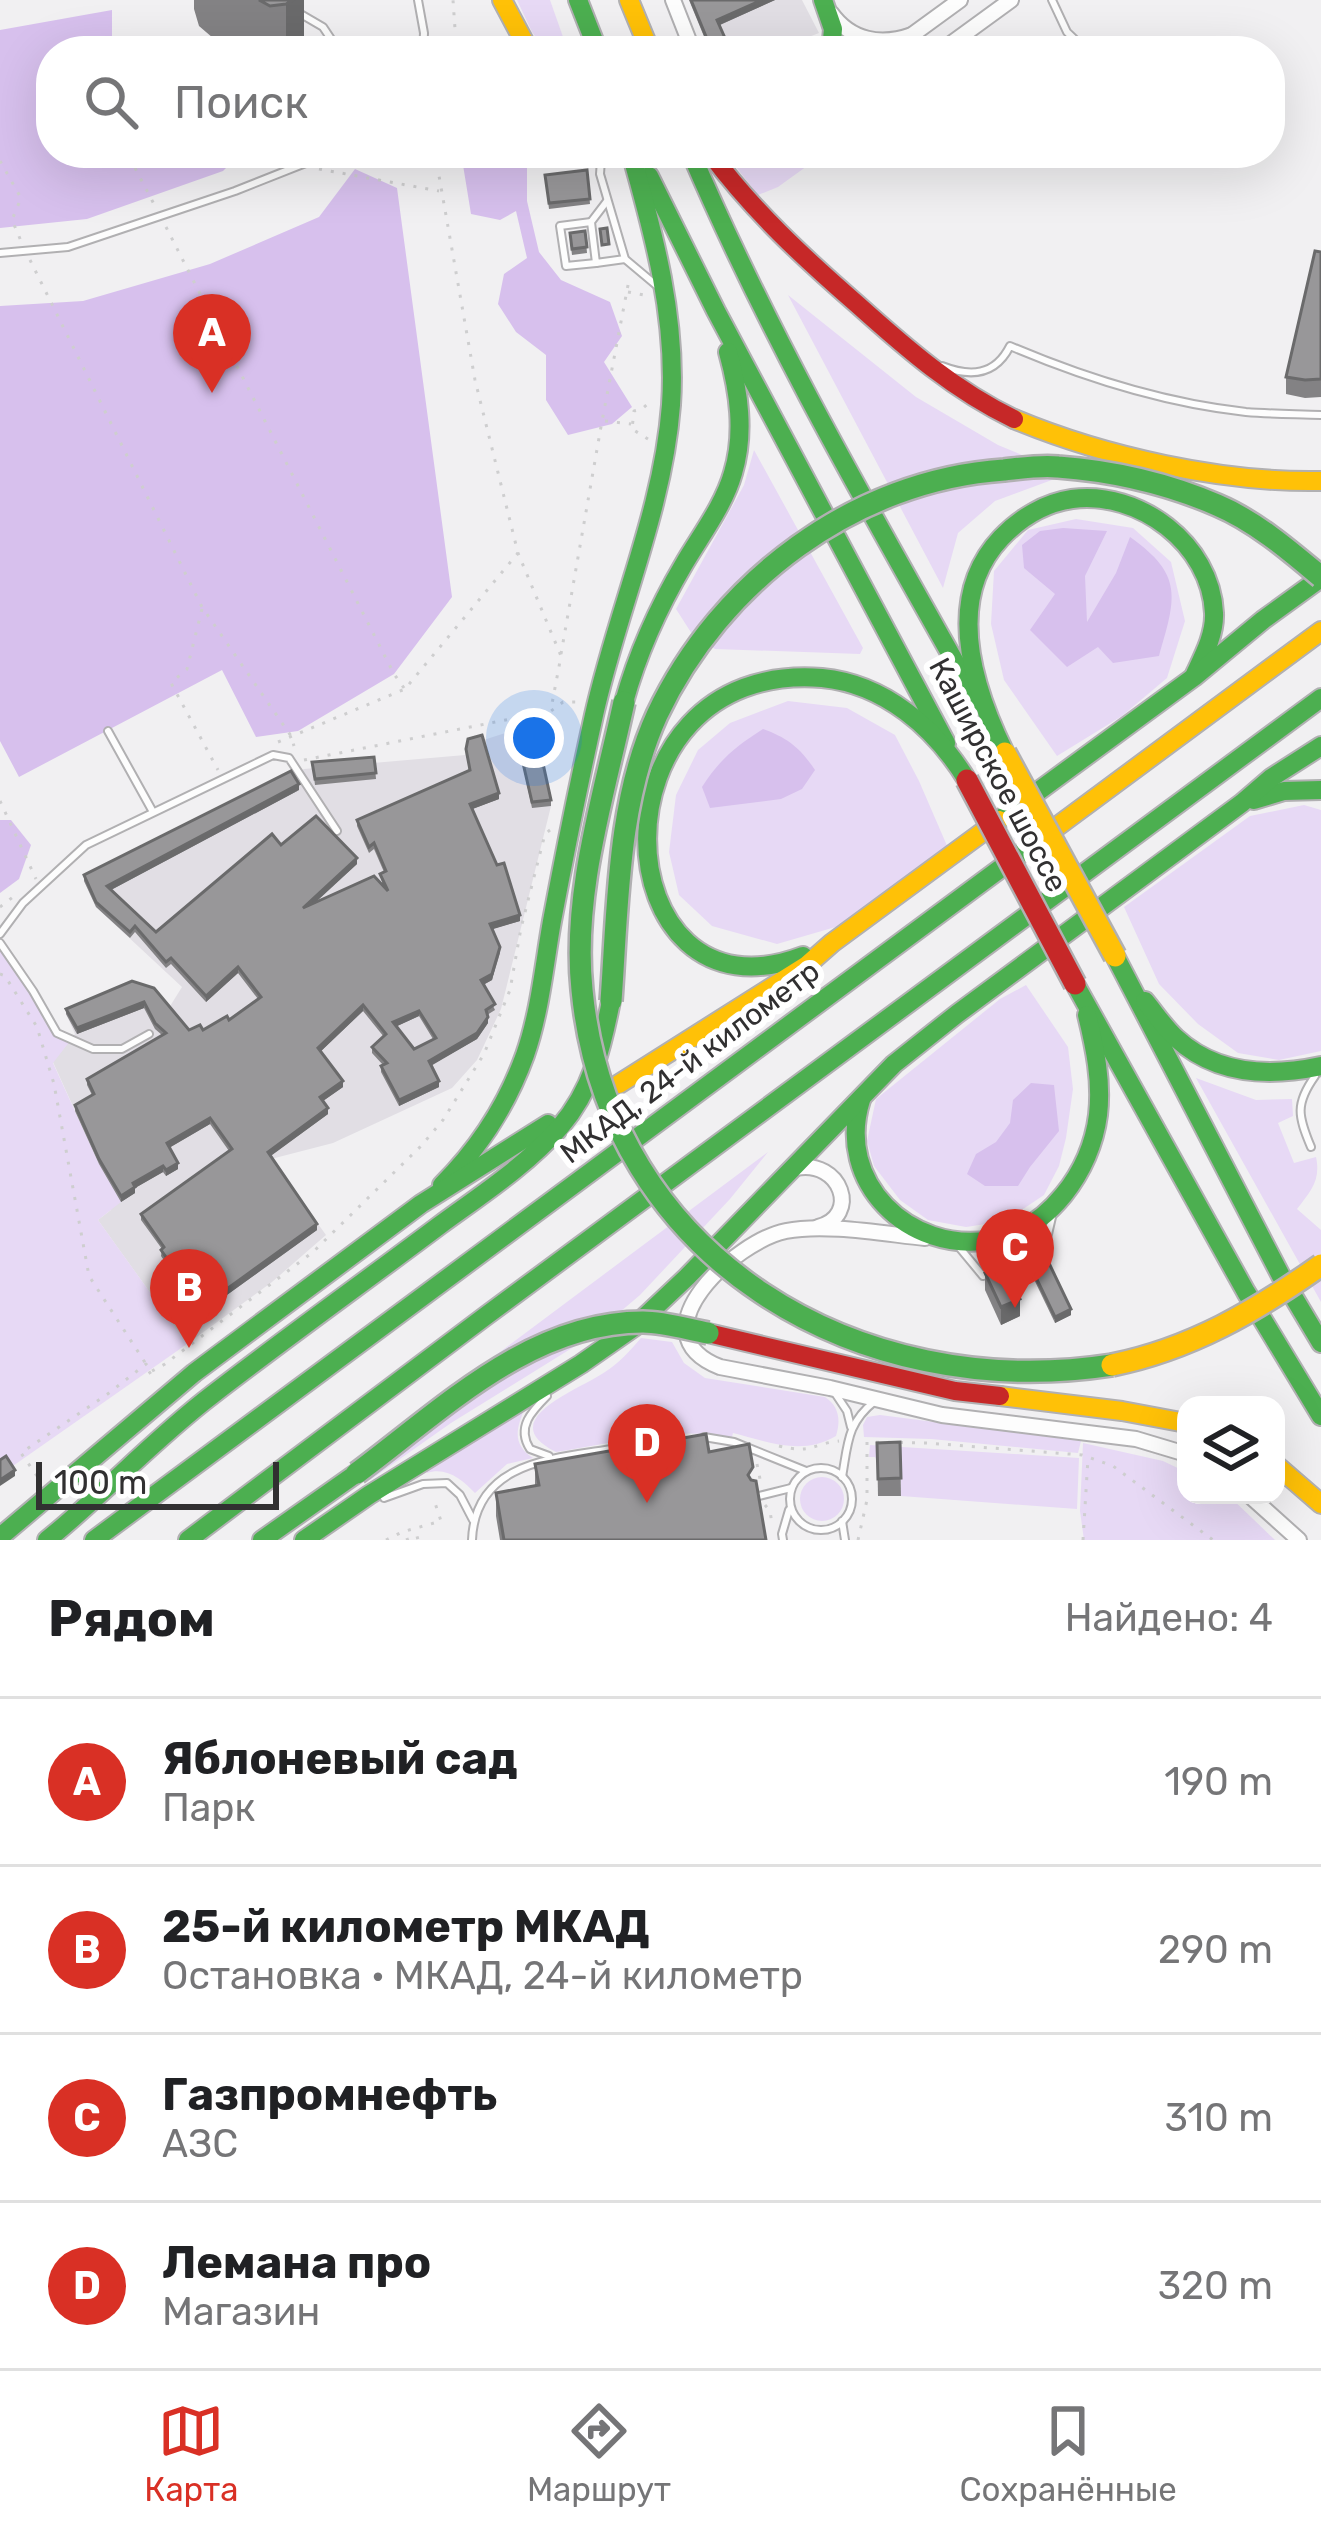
<!DOCTYPE html>
<html lang="ru">
<meta charset="utf-8">
<style>
body{margin:0;font-family:Rubik,sans-serif;background:#f2f2f2;color:#202124}
.controls{position:absolute;right:36px;bottom:36px;display:grid;overflow:hidden;border-radius:24px;box-shadow:0 12px 48px #0002}
.controls button{width:108px;height:108px;display:grid;place-items:center;padding:0;border:0;border-bottom:3px solid #e0e0e0;background:#fff;color:#202124;font:60px sans-serif}
.scale{position:absolute;left:36px;bottom:30px;width:243px;box-sizing:border-box;padding-left:12px;border:6px solid #313031;border-top:0;font-size:33px;line-height:42px;white-space:nowrap;color:#313031;-webkit-text-stroke:9px #fff;paint-order:stroke}
.you{position:absolute;left:534px;top:738px;width:42px;height:42px;margin:-30px;border:9px solid #fff;border-radius:50%;background:#1a73e8;box-shadow:0 0 0 18px #1a73e833}
.badge{display:grid;place-items:center;width:78px;height:78px;border-radius:50%;background:#d93025;color:#fff;font-size:39px;font-weight:700}
.pin{position:absolute;translate:-50% -99px;filter:drop-shadow(0 3px 6px #0008)}
.pin::after{content:'';position:absolute;top:63px;width:42px;height:36px;background:inherit;clip-path:polygon(0 0,100% 0,50% 100%)}
.list{margin:0;padding:0;list-style:none}
h2{display:flex;justify-content:space-between;align-items:center;height:156px;margin:0;padding:0 48px;font-size:51px}
h2 small{font-size:39px;font-weight:400;color:#757577}
.list li{display:grid;grid-template-columns:78px 1fr auto;gap:36px;align-items:center;box-sizing:border-box;height:168px;padding:0 48px;border-top:3px solid #e0e0e0}
.list b{display:block;font-size:45px;white-space:nowrap}
.list p{margin:0;font-size:39px;white-space:nowrap;color:#757577}
.list em{font-size:39px;font-style:normal;color:#757577}
.icon{flex:none;width:66px;height:66px;fill:none;stroke:currentColor;stroke-width:2;stroke-linecap:round;stroke-linejoin:round}
.map{position:relative;flex:none;width:1321px;height:1540px;overflow:hidden}
.search{position:absolute;background:#fff;box-shadow:0 12px 48px #0002;left:36px;right:36px;top:36px;height:132px;display:flex;align-items:center;gap:30px;box-sizing:border-box;padding:0 42px;border-radius:48px;color:#757577;font-size:45px}
.sheet{height:828px;background:#fff}
nav{display:flex;justify-content:space-around;align-items:center;box-sizing:border-box;height:168px;border-top:3px solid #e0e0e0;background:#fff;font-size:33px;color:#757577}
nav a{display:grid;justify-items:center;gap:6px}
nav .on{color:#d93025}
.map>svg:first-child{display:block}
</style>
<div class="map">
<svg width="1321" height="1540" viewBox="0 0 1321 1540">
<rect width="100%" height="100%" fill="#f1f0f2"/>
<g fill="#e1dee4">
<polygon points="689,0 802,0 819,33 772,51 710,51"/>
<polygon points="533,724 551,806 501,1009 477,1060 452,1088 333,1143 271,1159 326,1235 272,1282 187,1344 98,1220 111,1210 99,1164 53,1062 75,1034 66,1014 132,987 167,1011 182,987 96,907 84,881 304,769 465,755 468,745"/>
</g>
<g fill="#e7d9f5">
<polygon points="517,0 550,0 568,51 546,51 532,32"/>
<path d="M725 153C742 153 758 158 775 157 793 156 806 153 825 153L778 187 758 195Z"/>
<polygon points="788,295 916,397 998,445 1068,474 995,501 958,533 943,588"/>
<polygon points="754,450 863,648 860,654 715,649 692,634 676,609 744,485"/>
<polygon points="1076,519 1133,528 1171,562 1185,621 1167,678 1122,716 1057,756 1004,680 991,624 994,571 1028,530"/>
<polygon points="788,701 847,708 895,735 919,781 948,848 839,926 777,944 712,926 679,895 669,852 676,795 698,750 730,723"/>
<polygon points="1304,805 1321,810 1321,1051 1279,1060 1238,1053 1198,1024 1159,984 1124,907 1250,816"/>
<polygon points="0,943 57,1033 70,1041 53,1063 99,1164 121,1202 98,1220 187,1344 0,1475"/>
<polygon points="1026,985 1068,1047 1073,1089 1066,1138 1059,1166 1044,1195 1005,1221 966,1227 928,1220 900,1200 874,1166 867,1141 876,1099 1000,999"/>
<path d="M1196 1078 1256 1100 1292 1099 1293 1116 1278 1123 1294 1163 1316 1157C1321 1180 1311 1191 1297 1209L1321 1230V1302Z"/>
<polygon points="768,1152 730,1199 640,1295 593,1335 451,1423 370,1480 355,1460"/>
<path d="M641 1338 672 1342 684 1363 705 1378 825 1397C839 1406 841 1420 836 1436 802 1456 769 1442 733 1433L732 1437C674 1426 614 1443 556 1452 492 1420 579 1390 605 1372 619 1363 630 1351 641 1338Z"/>
<path d="M525 1408C516 1429 512 1444 533 1458L507 1464 475 1493C463 1480 446 1466 427 1473L425 1470Z"/>
<polygon points="880,1415 1081,1441 1078,1453 931,1439 864,1437 863,1425 867,1417"/>
<polygon points="1083,1443 1163,1461 1186,1472 1186,1495 1228,1495 1275,1540 1084,1540 1080,1511"/>
<polygon points="870,1445 1079,1458 1077,1509 901,1496 900,1460 877,1461 875,1457 869,1457"/>
<circle cx="822" cy="1499" r="22"/>
</g>
<g fill="#d7c0ed">
<polygon points="112,10 112,51 51,51 51,153 241,153 223,171 87,219 0,228 0,30"/>
<polygon points="474,153 519,153 527,168 527,201 539,252 561,280 610,302 622,336 604,362 632,407 612,424 568,435 546,400 546,355 516,332 498,304 504,274 527,258 516,211 500,220 471,214 463,165"/>
<polygon points="355,169 397,188 452,597 394,674 298,731 256,737 222,670 19,777 0,741 0,306 83,301 210,264 319,217"/>
<path d="M1063 528 1107 531 1085 576 1087 622 1116 573 1130 537C1184 575 1176 598 1159 656L1113 663 1098 647 1067 667 1030 630 1055 594 1024 568 1022 545 1040 531Z"/>
<path d="M763 729C788 738 800 748 815 770L802 789 781 799 710 808 702 787C720 759 735 747 763 729Z"/>
<polygon points="0,820 11,820 31,845 19,879 0,893"/>
<polygon points="1031,1083 1054,1085 1059,1131 1030,1167 1018,1186 985,1186 967,1174 976,1154 996,1142 1010,1123 1013,1100"/>
</g>
<g fill="none" stroke-linecap="round" stroke-linejoin="round">
<g stroke="#b1b0b2" stroke-width="10">
<g id="lane">
<polyline points="418,0 424,33 423,51"/>
<polyline points="1052,0 1067,32 1087,51"/>
<polyline points="299,13 323,27 339,51"/>
<polyline points="606,153 601,160 600,174 625,259 656,285"/>
<polyline points="607,201 591,222 596,263 625,259"/>
<polyline points="591,222 560,226 566,266 596,263"/>
<polyline points="0,253 68,247 235,191 331,153"/>
<path d="M942 366C970 377 995 376 1010 346 1085 378 1164 403 1246 412 1270 414 1296 414 1321 415"/>
<polyline points="108,731 153,812"/>
<polyline points="0,934 23,903 86,845 273,755 289,758 337,831"/>
<polyline points="0,943 33,991 57,1033 93,1049 122,1049 149,1034"/>
<path d="M1311 1147C1298 1116 1295 1104 1315 1076"/>
<polyline points="959,1247 983,1276 1042,1260 1052,1217"/>
<polyline points="835,1393 847,1411 851,1427"/>
<path d="M547 1396C532 1411 516 1427 530 1449L549 1456"/>
<polyline points="704,1437 734,1442 806,1471"/>
<circle cx="821" cy="1499" r="31"/>
<path d="M842 1477C848 1443 847 1423 875 1401"/>
<polyline points="755,1497 791,1488"/>
<polyline points="384,1498 423,1484 447,1483 460,1495 473,1520"/>
<polyline points="842,1521 845,1540"/>
<path d="M472 1540C475 1465 546 1459 605 1450 629 1446 654 1442 679 1439"/>
<polyline points="783,1540 782,1534 789,1510"/>
</g>
</g>
<g stroke="#b1b0b2" stroke-width="18">
<g id="street">
<polyline points="673,0 693,51"/>
<path d="M831 13C851 41 881 46 912 35"/>
<polyline points="890,51 960,0"/>
<polyline points="941,51 1011,0"/>
<path d="M796 1168C841 1159 861 1216 818 1227"/>
<path d="M925 1238C885 1234 825 1223 786 1231 736 1241 633 1333 720 1367L830 1388 942 1415 1136 1439 1186 1454"/>
<polyline points="1249,1495 1299,1540"/>
</g>
</g>
<g stroke="#b1b0b2" stroke-width="22">
<g id="fast">
<polyline points="578,0 598,51"/>
<polyline points="823,0 833,29 831,51"/>
<path d="M691 153C772 343 876 521 977 701"/>
<polyline points="649,176 716,311 946,743"/>
<path d="M624 702C638 652 658 608 684 564 701 535 724 505 733 473 745 433 739 392 728 352"/>
<path d="M1005 753C973 688 944 598 1001 538 1020 518 1045 503 1072 499 1139 490 1211 544 1214 613 1215 634 1204 655 1195 674"/>
<polyline points="1254,800 1284,791 1321,790"/>
<polyline points="999,820 1194,677 1263,620 1321,578"/>
<path d="M803 956C601 1033 583 659 822 678 885 684 935 728 967 780"/>
<polyline points="1115,956 1281,1276 1321,1343"/>
<polyline points="1075,984 1246,1292 1321,1416"/>
<path d="M1145 1001C1155 1013 1164 1027 1176 1038 1216 1075 1270 1077 1321 1066"/>
<path d="M861 1100C835 1182 909 1254 991 1240 1049 1230 1091 1171 1098 1115 1102 1081 1095 1048 1087 1015"/>
<path d="M442 1185C479 1148 507 1105 525 1055 540 1012 544 966 552 921 565 852 579 783 594 715 617 611 663 511 671 405 677 319 654 235 631 153"/>
<polyline points="0,1537 194,1373 421,1204 548,1124"/>
<path d="M47 1540C104 1494 154 1439 212 1395 287 1337 364 1282 440 1225 481 1195 527 1165 560 1127 592 1090 602 1047 611 1001"/>
<polyline points="94,1540 1047,834"/>
<polyline points="188,1540 487,1315 1321,698"/>
<polyline points="262,1540 357,1473"/>
<polyline points="304,1540 369,1495 581,1364 634,1327 687,1277 894,1064 957,1014 1242,803 1271,778 1321,746"/>
</g>
</g>
<g stroke="#b1b0b2" stroke-width="22">
<g id="slow">
<polyline points="502,0 529,51"/>
<polyline points="629,0 650,51"/>
<path d="M1014 419C1105 457 1223 483 1321 481"/>
<polyline points="1047,834 1321,631"/>
<polyline points="619,1084 807,965 832,943 999,820"/>
<polyline points="1000,1396 1122,1411 1186,1423"/>
<polyline points="1276,1465 1321,1504"/>
</g>
</g>
<g stroke="#b1b0b2" stroke-width="22">
<g id="jam">
<path d="M710 153C753 211 804 258 858 305 907 349 954 390 1014 419"/>
<polyline points="708,1333 955,1391 1000,1396"/>
</g>
</g>
<g stroke="#cececf" stroke-width="3" stroke-dasharray="3 9" stroke-linecap="butt">
<polyline points="452,51 455,29 453,0"/>
<polyline points="435,153 475,380 518,553 561,656 551,709"/>
<polyline points="0,161 21,198 12,220 21,241"/>
<polyline points="135,168 156,208"/>
<polyline points="319,169 439,191"/>
<polyline points="166,227 394,674 404,688"/>
<polyline points="30,260 202,607 291,736 294,746"/>
<polyline points="628,292 644,295"/>
<polyline points="605,421 631,424"/>
<polyline points="648,439 632,429 634,411 642,409 651,401"/>
<polyline points="202,609 187,669 171,683 218,770"/>
<polyline points="561,654 602,421 629,280"/>
<polyline points="278,742 405,689 518,553"/>
<polyline points="304,760 551,711 563,702 580,702"/>
<polyline points="0,801 36,879"/>
<polyline points="0,907 13,897"/>
<polyline points="0,974 5,976 37,1027 54,1084 89,1276 146,1364"/>
<polyline points="152,1371 165,1364 313,1252 421,1146 443,1120 484,1054 510,990 521,928 545,834 550,830"/>
<path d="M779 1446C812 1454 812 1444 839 1441"/>
<polyline points="757,1464 761,1484"/>
<polyline points="37,1476 21,1453 109,1393 146,1364 152,1371 148,1374"/>
<polyline points="765,1505 770,1511 772,1524"/>
<polyline points="386,1540 402,1532 441,1521 433,1497"/>
<polyline points="406,1540 417,1536 418,1540"/>
<polyline points="858,1540 867,1500 867,1442 927,1443 1082,1455 1113,1466 1213,1540"/>
<polyline points="1083,1540 1088,1458"/>
</g>
<use href="#lane" stroke="#fdfdfd" stroke-width="6"/>
<use href="#street" stroke="#fdfdfd" stroke-width="14"/>
<use href="#fast" stroke="#4caf50" stroke-width="18"/>
<use href="#slow" stroke="#ffc107" stroke-width="18"/>
<use href="#jam" stroke="#c62828" stroke-width="18"/>
<g stroke="#b1b0b2" stroke-width="26" stroke-linecap="butt">
<g id="fast-bridge">
<path d="M624 702C604 795 572 894 582 990 608 1259 859 1404 1112 1365"/>
<path d="M611 1001C618 906 617 803 657 715 720 581 855 480 1004 470 1022 468 1041 465 1058 467 1113 471 1166 483 1217 505 1255 521 1289 550 1321 577"/>
<path d="M357 1473C442 1410 530 1322 643 1322 664 1322 687 1329 708 1333"/>
</g>
</g>
<g stroke="#b1b0b2" stroke-width="26" stroke-linecap="butt">
<g id="slow-bridge">
<polyline points="1005,753 1115,956"/>
<path d="M1112 1365C1191 1349 1256 1311 1321 1265"/>
</g>
</g>
<g stroke="#b1b0b2" stroke-width="26" stroke-linecap="butt">
<polyline id="jam-bridge" points="967,780 1075,984"/>
</g>
<use href="#fast-bridge" stroke="#4caf50" stroke-width="21"/>
<use href="#slow-bridge" stroke="#ffc107" stroke-width="21"/>
<use href="#jam-bridge" stroke="#c62828" stroke-width="21"/>
</g>
<g fill="#838284" fill-rule="evenodd">
<polygon points="194,0 304,0 304,51 246,51 235,38 213,38 199,26 194,9"/>
<polygon points="689,0 775,0 720,25 729,51 710,51"/>
<polygon points="587,170 590,204 549,209 545,175"/>
<polygon points="585,231 587,253 572,255 570,239"/>
<polygon points="1321,252 1321,397 1305,398 1286,394 1286,377"/>
<polygon points="514,724 551,800 551,806 532,808"/>
<path d="M466 749 499 799 472 809 520 921 492 929 500 953 492 980 483 985 495 1010 487 1015 488 1023 477 1039 431 1065 439 1087 399 1106 381 1072V1066L383 1065 372 1053V1047L384 1037 363 1011 321 1051 343 1087 323 1101 328 1114 270 1156 317 1230 206 1310 182 1277 178 1280 161 1256 162 1249 141 1220V1214L229 1151 210 1124 169 1148 178 1169 166 1176 163 1172 135 1188V1193L121 1202 99 1164 75 1111V1105L92 1095 87 1085V1079L162 1035 155 1029 144 1008 77 1034 66 1014V1009L132 981 189 1030H203L229 1020 258 999 238 973 206 1002 171 964 166 968 135 932 130 938 96 907 84 881V875L299 790 111 890 156 932 281 845 357 864 315 902 383 885 380 874 384 872 374 849 369 853 357 826V820L469 771ZM419 1016 433 1039 414 1049 397 1026Z"/>
<polygon points="374,757 376,779 315,785 312,762"/>
<polygon points="1030,1265 1071,1315 1055,1323 1030,1271"/>
<polygon points="985,1273 1020,1316 1001,1325 985,1290"/>
<polygon points="900,1442 901,1496 878,1496 877,1443"/>
<polygon points="709,1452 753,1481 766,1540 500,1540 496,1516 496,1493 535,1486 535,1464"/>
</g>
<g fill="#6a6a6b">
<polygon points="293,0 304,0 304,51 286,51 286,4"/>
<polygon points="762,0 775,0 717,26 717,20"/>
<polygon points="299,784 299,790 107,892 107,886"/>
<polygon points="499,793 499,799 470,810 470,804"/>
<polygon points="357,858 357,864 303,914 303,908"/>
<polygon points="520,915 520,921 490,930 490,924"/>
<polygon points="500,947 492,980 481,986 481,980"/>
<polygon points="238,967 238,973 206,1002 206,996"/>
<polygon points="144,1002 144,1008 77,1034 77,1028"/>
<polygon points="363,1005 363,1011 318,1054 318,1048"/>
<polygon points="419,1011 419,1016 393,1028 393,1022"/>
<polygon points="488,1017 488,1023 477,1039 429,1067 429,1061"/>
<polygon points="343,1081 343,1087 320,1103 320,1097"/>
<polygon points="439,1081 439,1087 399,1106 399,1100"/>
<polygon points="328,1108 328,1114 268,1158 268,1152"/>
<polygon points="210,1118 210,1124 167,1149 167,1143"/>
<polygon points="178,1163 178,1169 166,1176 166,1170"/>
<polygon points="163,1166 163,1172 135,1188 135,1193 121,1202 121,1196 133,1183"/>
<polygon points="317,1224 317,1230 206,1310 206,1304"/>
<polygon points="1020,1299 1020,1316 1001,1325 1001,1307"/>
<polygon points="1071,1309 1071,1315 1055,1323 1055,1317"/>
<polygon points="15,1470 15,1476 0,1486 0,1480"/>
</g>
<g fill="#989799" stroke="#6a6a6b" stroke-width="3" fill-rule="evenodd">
<polygon points="259,0 293,0 286,4 270,6"/>
<polygon points="691,0 762,0 717,20 729,47 717,51 712,51"/>
<polygon points="587,170 590,199 549,203 545,175"/>
<polygon points="607,228 609,244 602,245 600,229"/>
<polygon points="585,231 587,247 572,249 570,233"/>
<polygon points="1315,251 1321,252 1321,379 1305,380 1286,377"/>
<polygon points="533,718 551,800 532,802 514,724"/>
<path d="M482 735 499 793 470 804 497 865 504 863 520 915 490 924 500 947 492 974 481 980 495 1004 486 1010 488 1017 477 1033 429 1061 439 1081 399 1100 381 1066 387 1063 372 1047 386 1034 363 1005 318 1048 343 1081 320 1097 328 1108 268 1152 317 1224 206 1304 182 1271 178 1274 161 1250 164 1247 141 1214 232 1149 210 1118 167 1143 178 1163 166 1170 163 1166 133 1183 135 1187 121 1196 99 1159 75 1105 94 1094 87 1079 166 1033 155 1023 144 1002 77 1028 66 1009 132 981 154 988 189 1030 200 1025 203 1030 227 1016 229 1020 261 997 238 967 206 996 171 958 166 962 135 926 130 932 96 902 84 875 291 771 299 784 107 886 156 932 272 834 281 845 316 816 357 858 303 908 374 876 388 891 380 874 386 871 374 843 369 847 357 820 470 770 466 749 468 739ZM419 1011 436 1038 414 1049 393 1022Z"/>
<polygon points="374,757 376,773 315,779 312,762"/>
<polygon points="1047,1259 1071,1309 1055,1317 1030,1265"/>
<polygon points="1004,1264 1020,1299 1001,1307 985,1273"/>
<polygon points="706,1434 709,1452 749,1444 753,1467 748,1475 751,1480 756,1481 766,1540 504,1540 496,1493 539,1485 535,1464"/>
<polygon points="900,1442 901,1478 878,1479 877,1443"/>
<polygon points="6,1456 15,1470 0,1480 0,1460"/>
</g>
<g text-anchor="middle" stroke-width="12" stroke-linejoin="round" paint-order="stroke">
<g font-size="30" fill="#313031" stroke="#fff">
<text transform="translate(998 775) rotate(62)" y="10">Каширское шоссе</text>
<text transform="translate(690 1062) rotate(-37)" y="10">МКАД, 24-й километр</text>
</g>
</g>
</svg>
<div class="controls">
<button><svg class="icon" aria-label="layers" viewBox="0 0 24 24"><path d="M12 4l9 5-9 5-9-5zM3 14l9 5 9-5"/></svg></button>
</div>
<div class="scale">100 m</div>
<div class="you"></div>
<div class="pin badge" style="left:212px;top:393px">A</div>
<div class="pin badge" style="left:189px;top:1348px">B</div>
<div class="pin badge" style="left:1015px;top:1308px">C</div>
<div class="pin badge" style="left:647px;top:1503px">D</div>
<div class="search"><svg class="icon" aria-label="search" viewBox="0 0 24 24"><circle cx="10" cy="10" r="6"/><path d="M15 15l6 6"/></svg>Поиск</div>
</div>
<section class="sheet">
<h2>Рядом<small>Найдено: 4</small></h2>
<ul class="list">
<li><span class="badge">A</span><div><b>Яблоневый сад</b><p>Парк</p></div><em>190 m</em></li>
<li><span class="badge">B</span><div><b>25-й километр МКАД</b><p>Остановка · МКАД, 24-й километр</p></div><em>290 m</em></li>
<li><span class="badge">C</span><div><b>Газпромнефть</b><p>АЗС</p></div><em>310 m</em></li>
<li><span class="badge">D</span><div><b>Лемана про</b><p>Магазин</p></div><em>320 m</em></li>
</ul>
</section>
<nav>
<a class="on"><svg class="icon" aria-label="map" viewBox="0 0 24 24"><path d="M3 6l6-2 6 2 6-2v14l-6 2-6-2-6 2zM9 4v14M15 6v14"/></svg>Карта</a>
<a><svg class="icon" aria-label="directions" viewBox="0 0 24 24"><path d="M12 3l9 9-9 9-9-9zM9 14v-3h6M13 9l2 2-2 2"/></svg>Маршрут</a>
<a><svg class="icon" aria-label="saved" viewBox="0 0 24 24"><path d="M7 4h10v16l-5-4-5 4z"/></svg>Сохранённые</a>
</nav>
